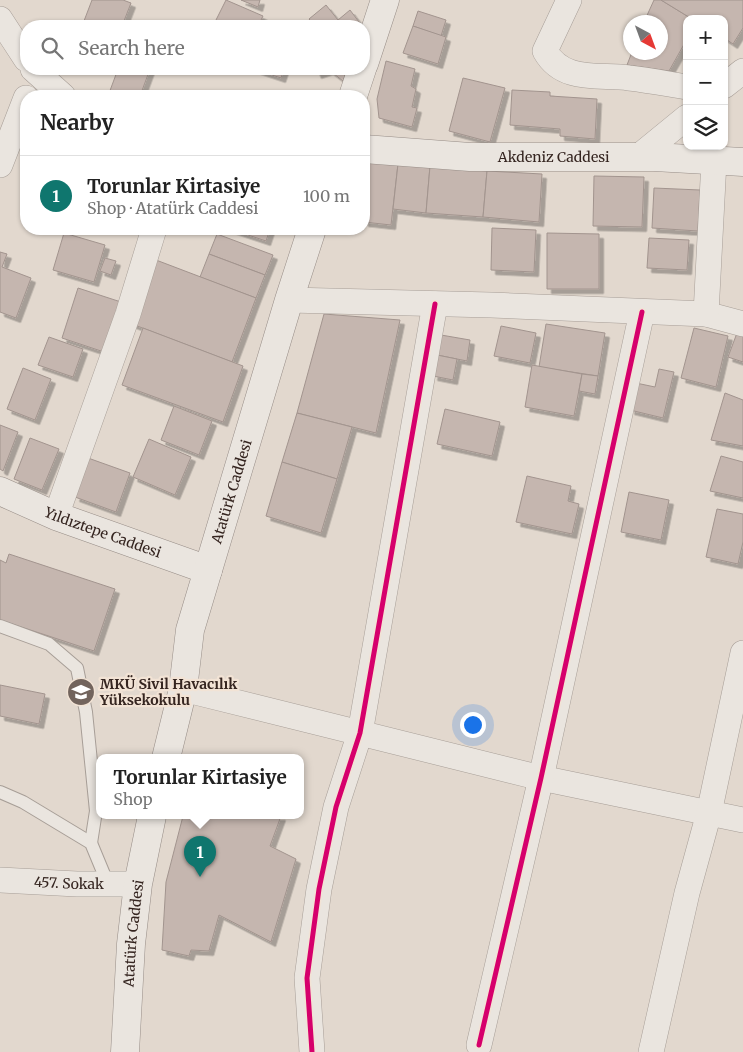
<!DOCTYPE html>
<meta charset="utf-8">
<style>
body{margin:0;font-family:Merriweather,serif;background:#f2f2f2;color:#222}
.controls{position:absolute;right:15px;top:15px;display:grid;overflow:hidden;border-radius:10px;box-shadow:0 1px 4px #0004}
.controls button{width:45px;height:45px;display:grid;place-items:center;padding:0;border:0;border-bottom:1px solid #e0e0e0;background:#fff;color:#222;font:25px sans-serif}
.compass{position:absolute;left:623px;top:15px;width:45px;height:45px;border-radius:50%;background:#fff;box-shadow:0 1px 4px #0004;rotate:139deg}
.you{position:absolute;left:472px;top:724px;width:18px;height:18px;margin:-12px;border:4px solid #fff;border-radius:50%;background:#1a73e8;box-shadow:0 0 0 8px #1a73e833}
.badge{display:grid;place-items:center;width:32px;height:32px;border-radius:50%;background:#0f766e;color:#fff;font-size:16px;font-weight:700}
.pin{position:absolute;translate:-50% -41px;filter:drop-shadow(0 1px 2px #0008)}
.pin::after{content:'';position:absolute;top:26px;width:18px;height:15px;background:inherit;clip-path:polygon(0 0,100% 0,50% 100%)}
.popup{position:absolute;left:96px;top:754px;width:208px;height:65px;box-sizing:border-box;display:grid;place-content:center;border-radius:10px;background:#fff;filter:drop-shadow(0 1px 4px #0005);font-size:16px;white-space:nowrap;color:#767676}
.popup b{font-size:19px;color:#222}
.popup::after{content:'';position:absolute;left:50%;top:100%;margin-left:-10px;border:10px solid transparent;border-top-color:#fff}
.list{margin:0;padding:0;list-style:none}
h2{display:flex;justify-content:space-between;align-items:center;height:65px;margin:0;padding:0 20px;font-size:21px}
h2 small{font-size:16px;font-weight:400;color:#767676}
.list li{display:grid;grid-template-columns:32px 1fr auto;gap:15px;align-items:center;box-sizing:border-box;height:80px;padding:0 20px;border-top:1px solid #e0e0e0}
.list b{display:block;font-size:19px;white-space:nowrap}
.list p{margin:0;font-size:16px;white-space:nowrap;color:#767676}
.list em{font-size:16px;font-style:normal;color:#767676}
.icon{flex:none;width:28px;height:28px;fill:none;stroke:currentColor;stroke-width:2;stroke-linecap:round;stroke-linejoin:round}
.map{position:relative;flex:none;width:743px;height:1052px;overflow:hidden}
.search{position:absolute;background:#fff;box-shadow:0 1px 4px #0004;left:20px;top:20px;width:350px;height:55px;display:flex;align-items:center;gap:12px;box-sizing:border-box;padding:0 18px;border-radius:20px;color:#767676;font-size:19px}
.panel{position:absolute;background:#fff;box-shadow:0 1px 4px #0004;left:20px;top:90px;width:350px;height:145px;border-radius:20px}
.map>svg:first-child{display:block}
</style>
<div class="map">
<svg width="743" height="1052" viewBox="0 0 743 1052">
<defs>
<filter id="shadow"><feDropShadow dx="4.5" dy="4.5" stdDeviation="0" flood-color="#0004"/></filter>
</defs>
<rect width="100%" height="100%" fill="#e2d8ce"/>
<g fill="#c5b6af" stroke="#a2948e" filter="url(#shadow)">
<polygon points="92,0 123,0 131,3 122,26 97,26 84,21"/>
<polygon points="226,0 263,16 258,26 213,26"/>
<polygon points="241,0 260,0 258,7"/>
<polygon points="654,0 661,0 692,19 687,19 687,39 669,71 627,65 632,52 660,52 660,22 644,22"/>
<polygon points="661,0 743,0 743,28 733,44 724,38 724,19 692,19"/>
<polygon points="326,5 338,20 350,10 359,22 353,26 315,26 309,19"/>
<polygon points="418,11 446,20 441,36 413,26"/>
<polygon points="413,26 446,37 438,64 403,53"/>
<polygon points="386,61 415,69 411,86 416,89 412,107 417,108 412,127 379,118 377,99"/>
<polygon points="118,69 150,69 140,96 108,96"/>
<polygon points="254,69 284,69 281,78"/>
<polygon points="315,69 347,69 343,81 329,70 317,74"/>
<polygon points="463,78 505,88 490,142 449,131"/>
<polygon points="512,90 550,92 550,96 597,99 595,139 560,136 560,129 510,125"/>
<polygon points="364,160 398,164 391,225 364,222"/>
<polygon points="398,164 430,166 426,213 393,209"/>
<polygon points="430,166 487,171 483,217 426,213"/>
<polygon points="487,171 542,174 539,222 483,217"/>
<polygon points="594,176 644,177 642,227 593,226"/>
<polygon points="654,188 700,190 698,231 652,228"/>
<polygon points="492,228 536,230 534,272 491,270"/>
<polygon points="230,229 270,229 266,241"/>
<polygon points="64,233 105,245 94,282 53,270"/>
<polygon points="547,233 599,234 599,289 547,289"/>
<polygon points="217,234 273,255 265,275 209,254"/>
<polygon points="649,238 689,240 687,270 647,268"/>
<polygon points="0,252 7,254 2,267 31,278 16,318 0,312"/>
<polygon points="209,254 265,275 256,298 200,277"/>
<polygon points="105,258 116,261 111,275 100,271"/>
<polygon points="156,260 256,298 232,362 132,324"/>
<polygon points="78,288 121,302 104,352 62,338"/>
<polygon points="324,314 400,320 376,433 297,413"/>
<polygon points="546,324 605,333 598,376 539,367"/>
<polygon points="501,326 536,333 530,363 494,356"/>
<polygon points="143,328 243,366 223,422 122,385"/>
<polygon points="694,328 728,336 716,387 681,378"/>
<polygon points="737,333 743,335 743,362 728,357"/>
<polygon points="441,335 470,340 467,361 437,355"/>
<polygon points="49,337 83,349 73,377 38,365"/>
<polygon points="437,355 457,359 453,380 433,376"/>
<polygon points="532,365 582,374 574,416 525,407"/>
<polygon points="23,368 51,379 35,420 7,409"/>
<polygon points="659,369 674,372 663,418 630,410 636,383 655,387"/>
<polygon points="582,374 598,376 595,394 579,391"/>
<polygon points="725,393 743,400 743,446 711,440"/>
<polygon points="174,406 212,421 199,455 161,440"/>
<polygon points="445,409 500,422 492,456 437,444"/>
<polygon points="297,413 352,427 337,479 282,462"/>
<polygon points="0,425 18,432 3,471 0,469"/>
<polygon points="30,438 59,449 42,490 14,479"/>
<polygon points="149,439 191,457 175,495 133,477"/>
<polygon points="721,456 743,462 743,498 710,491"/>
<polygon points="88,458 130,473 116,512 75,497"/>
<polygon points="282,462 337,479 321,533 266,516"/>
<polygon points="527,476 571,486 568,501 579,504 572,534 516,522"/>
<polygon points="629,492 669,500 661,540 621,532"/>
<polygon points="717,509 743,514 743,542 738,564 706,557"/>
<polygon points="9,554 115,589 94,651 0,620 0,560 6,563"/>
<polygon points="0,685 45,694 39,724 0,716"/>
<polygon points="183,816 281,816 270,846 296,859 271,942 219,915 209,951 191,950 189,956 162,950 166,882"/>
</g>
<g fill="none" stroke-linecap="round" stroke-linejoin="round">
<g stroke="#a79e97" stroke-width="14">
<g id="lane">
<polyline points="0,626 49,644 77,668 86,712 96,811 91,843"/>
<polyline points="0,792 23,802 91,843 108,884"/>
</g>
</g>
<g stroke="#a79e97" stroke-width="26">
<g id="street">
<path d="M569 0 545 51C563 83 599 74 629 78 648 80 668 84 687 87"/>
<polyline points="0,19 26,59"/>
<polyline points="33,69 63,96"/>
<polyline points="724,86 743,71"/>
<polyline points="638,157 687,117"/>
<polyline points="0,165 26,98"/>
<polyline points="289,300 491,305 706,314 743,324"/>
<polyline points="706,314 714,161"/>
<polyline points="56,516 128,314 154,229"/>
<polyline points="183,689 541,778 743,820"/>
<path id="s1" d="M0 880 77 884H138"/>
<polyline points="479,1045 541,778 642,312"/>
<polyline points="312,1052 307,978 319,889 336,807 360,733 435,304"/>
<polyline points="651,1052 687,893 709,813 743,653"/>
</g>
</g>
<g stroke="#978d87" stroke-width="29">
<g id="secondary">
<polyline points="364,64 385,0"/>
<polyline points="353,96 362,69"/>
<path id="s2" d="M364 149 470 157H654L743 162"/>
<path id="s3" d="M0 491 56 516 208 570"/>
<path id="s4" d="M166 758 183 689 190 630 289 300 312 229"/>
<path id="s5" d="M125 1052 131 944 138 884 152 816"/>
</g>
</g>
<use href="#lane" stroke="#eae5df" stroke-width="12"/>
<use href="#street" stroke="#eae5df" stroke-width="25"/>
<use href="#secondary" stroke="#eae5df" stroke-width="28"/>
<g stroke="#f2e3d5" stroke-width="8">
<g id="cycleway">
<polyline points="479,1045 541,778 642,312"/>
<polyline points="312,1052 307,978 319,889 336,807 360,733 435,304"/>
</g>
</g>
<use href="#cycleway" stroke="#d6006c" stroke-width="5"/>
</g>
<defs>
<g id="school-disc" transform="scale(1.4375)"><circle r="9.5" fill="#72645d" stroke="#f2e3d5"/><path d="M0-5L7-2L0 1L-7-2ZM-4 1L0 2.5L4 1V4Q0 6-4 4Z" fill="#fff"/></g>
</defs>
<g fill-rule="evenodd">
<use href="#school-disc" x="81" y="692"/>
</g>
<g text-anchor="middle" stroke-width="4.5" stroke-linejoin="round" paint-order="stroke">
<g font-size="14" fill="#352520" stroke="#f2e3d5">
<text dy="5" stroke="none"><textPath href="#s2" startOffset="190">Akdeniz Caddesi</textPath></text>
<text dy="5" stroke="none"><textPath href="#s4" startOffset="275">Atatürk Caddesi</textPath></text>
<text dy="5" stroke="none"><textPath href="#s3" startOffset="111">Yıldıztepe Caddesi</textPath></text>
<text dy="5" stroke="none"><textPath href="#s1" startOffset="69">457. Sokak</textPath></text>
<text dy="5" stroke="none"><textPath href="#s5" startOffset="119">Atatürk Caddesi</textPath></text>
</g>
<g font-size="14" font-weight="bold" fill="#352520" stroke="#f2e3d5" text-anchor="start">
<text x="100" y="689">MKÜ Sivil Havacılık<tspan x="100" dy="16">Yüksekokulu</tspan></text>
</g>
</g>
</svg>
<div class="controls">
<button>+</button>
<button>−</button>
<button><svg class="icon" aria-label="layers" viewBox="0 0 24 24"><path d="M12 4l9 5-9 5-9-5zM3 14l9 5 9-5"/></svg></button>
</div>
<svg class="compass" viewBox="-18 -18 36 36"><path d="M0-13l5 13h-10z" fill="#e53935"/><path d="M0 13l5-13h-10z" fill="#767676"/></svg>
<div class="you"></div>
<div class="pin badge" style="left:200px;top:877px">1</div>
<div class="popup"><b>Torunlar Kirtasiye</b>Shop</div>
<div class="search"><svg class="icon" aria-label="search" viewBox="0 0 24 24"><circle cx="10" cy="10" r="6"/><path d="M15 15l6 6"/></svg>Search here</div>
<section class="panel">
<h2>Nearby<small></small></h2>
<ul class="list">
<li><span class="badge">1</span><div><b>Torunlar Kirtasiye</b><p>Shop · Atatürk Caddesi</p></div><em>100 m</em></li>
</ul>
</section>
</div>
